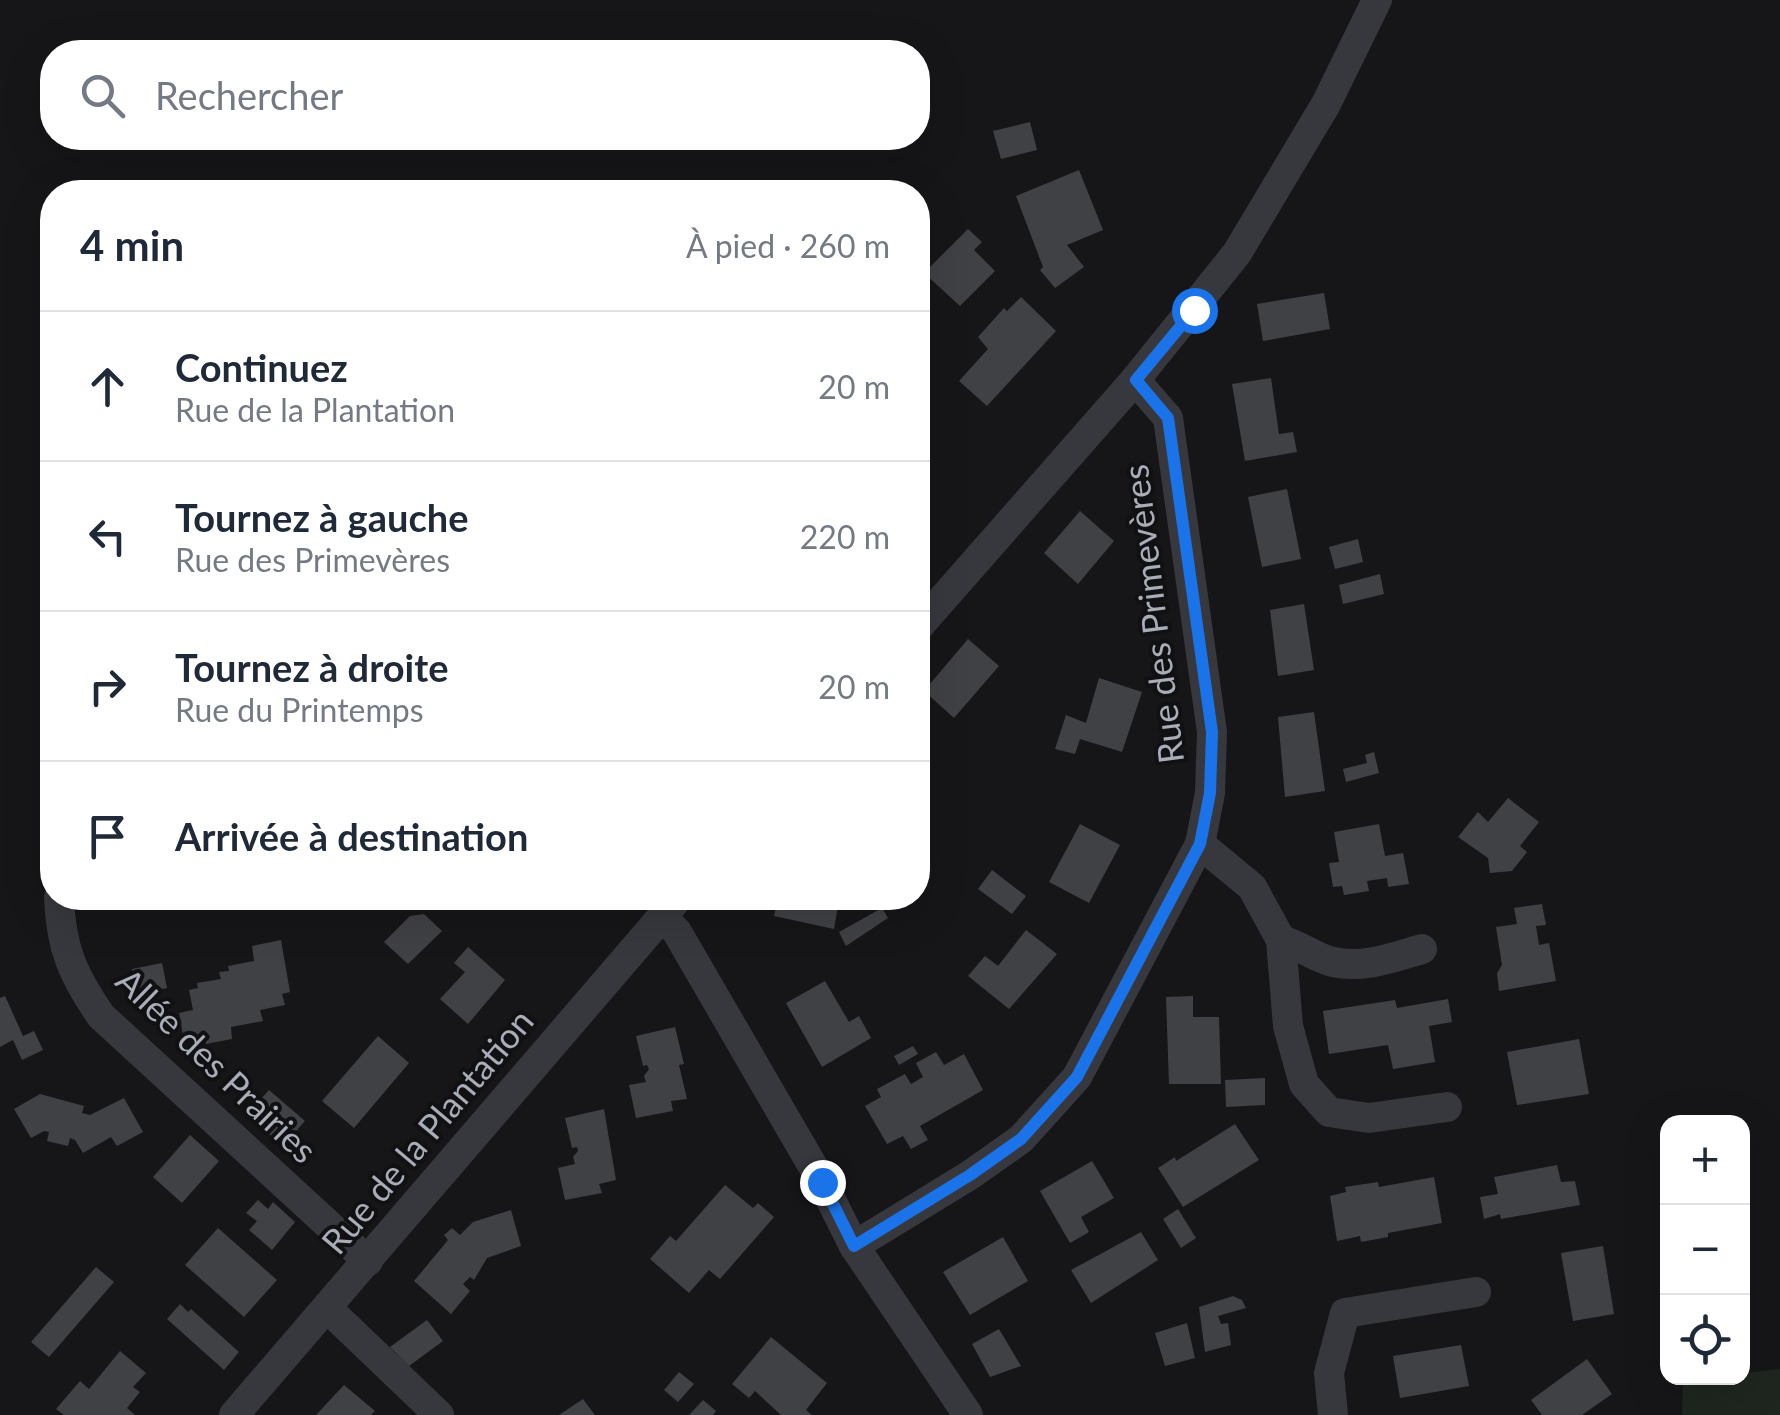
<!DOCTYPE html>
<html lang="fr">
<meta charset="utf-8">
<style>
body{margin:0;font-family:Lato,sans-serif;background:#f6f6f7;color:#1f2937}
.controls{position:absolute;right:30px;bottom:30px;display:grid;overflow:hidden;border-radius:20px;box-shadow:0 10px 40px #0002}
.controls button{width:90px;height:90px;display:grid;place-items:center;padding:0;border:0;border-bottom:2px solid #e0e1e3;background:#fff;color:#1f2937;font:50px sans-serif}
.stop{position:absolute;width:30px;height:30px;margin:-22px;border:8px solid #1a73e8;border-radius:50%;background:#fff}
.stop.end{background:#1a73e8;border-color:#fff;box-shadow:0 2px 10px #0008}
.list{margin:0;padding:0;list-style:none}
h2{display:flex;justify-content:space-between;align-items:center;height:130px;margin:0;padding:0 40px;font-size:42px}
h2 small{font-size:32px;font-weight:400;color:#747a83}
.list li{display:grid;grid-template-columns:65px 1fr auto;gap:30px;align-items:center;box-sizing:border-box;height:150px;padding:0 40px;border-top:2px solid #e0e1e3}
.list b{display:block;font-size:38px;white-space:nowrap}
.list p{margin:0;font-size:32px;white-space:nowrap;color:#747a83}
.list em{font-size:32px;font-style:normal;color:#747a83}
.icon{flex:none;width:55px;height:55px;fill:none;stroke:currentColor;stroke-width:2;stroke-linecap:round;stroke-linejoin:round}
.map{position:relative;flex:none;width:1780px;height:1415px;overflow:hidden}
.search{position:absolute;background:#fff;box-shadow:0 10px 40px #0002;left:40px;top:40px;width:890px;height:110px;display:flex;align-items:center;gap:25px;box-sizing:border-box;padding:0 35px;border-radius:40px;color:#747a83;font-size:38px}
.panel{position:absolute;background:#fff;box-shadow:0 10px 40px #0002;left:40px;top:180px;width:890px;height:730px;border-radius:40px}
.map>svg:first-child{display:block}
</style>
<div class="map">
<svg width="1780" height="1415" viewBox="0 0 1780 1415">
<rect width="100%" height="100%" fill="#161618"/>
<polygon fill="#1e261f" points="1780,1369 1780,1415 1682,1415 1683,1379 1742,1378 1743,1373"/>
<g fill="#404145">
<polygon points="1030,122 1037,150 1001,159 993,131"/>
<polygon points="1079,170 1103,230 1067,245 1084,267 1055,288 1040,270 1043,267 1016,196"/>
<polygon points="968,229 982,242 974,250 995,271 960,306 924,273"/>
<polygon points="1324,293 1330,329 1263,341 1257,304"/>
<polygon points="1021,297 1056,331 987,406 959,381 988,349 978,337 1004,308 1007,311"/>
<polygon points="1271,378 1279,434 1293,432 1297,452 1245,461 1232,384"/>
<polygon points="1287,489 1301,559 1262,567 1248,497"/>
<polygon points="1080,511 1114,541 1078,584 1044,553"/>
<polygon points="1358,539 1363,562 1335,569 1329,547"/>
<polygon points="1380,574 1384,594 1343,604 1339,585"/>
<polygon points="1304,604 1314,670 1278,676 1270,610"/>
<polygon points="968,639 999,666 954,718 924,691"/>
<polygon points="1099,678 1142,692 1122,752 1080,739 1075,754 1055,749 1066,715 1086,723"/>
<polygon points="1314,712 1325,791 1285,797 1278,717"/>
<polygon points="918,748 930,758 918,773"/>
<polygon points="1374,752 1379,773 1346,782 1343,769 1367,763 1365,755"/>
<polygon points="1508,798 1539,822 1520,846 1527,852 1512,871 1490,873 1488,858 1458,837 1478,812 1488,822"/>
<polygon points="1080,824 1120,845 1089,903 1049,882"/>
<polygon points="1379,824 1385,856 1403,853 1409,884 1388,887 1387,878 1367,881 1369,891 1344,895 1342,886 1333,887 1329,863 1339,862 1334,832"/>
<polygon points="992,870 1026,896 1012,914 978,889"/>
<polygon points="778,898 839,900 834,929 774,916"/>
<polygon points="1542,904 1546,925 1536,926 1539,945 1549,943 1556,981 1499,991 1497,973 1502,965 1496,927 1517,924 1514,908"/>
<polygon points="882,908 888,918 846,946 839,932"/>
<polygon points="424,914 442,931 408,964 384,942 410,916"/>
<polygon points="1026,930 1057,954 1009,1009 968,976 985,956 998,966"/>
<polygon points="281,940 290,992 282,994 285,1005 260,1010 263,1021 231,1027 232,1039 206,1044 205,1038 184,1041 179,1013 193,1010 189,990 198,988 197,983 221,979 219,972 229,971 228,966 254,961 252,946"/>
<polygon points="468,947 505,980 468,1024 440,999 465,972 454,963"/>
<polygon points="162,963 167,988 137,994 132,969"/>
<polygon points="825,981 849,1022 859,1016 871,1038 822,1067 786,1003"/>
<polygon points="5,996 23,1036 34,1031 43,1050 22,1060 13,1040 0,1047 0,998"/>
<polygon points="1193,996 1193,1017 1219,1017 1221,1084 1169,1084 1166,997"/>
<polygon points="1448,999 1452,1022 1429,1026 1435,1062 1393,1069 1388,1045 1329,1054 1323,1011 1395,1000 1397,1008"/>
<polygon points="675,1027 684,1064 679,1065 687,1099 671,1101 673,1111 636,1118 629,1085 646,1082 644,1076 649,1069 647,1065 643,1066 636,1036"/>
<polygon points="378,1036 409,1063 354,1128 322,1101"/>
<polygon points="1579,1039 1589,1094 1517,1105 1507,1052"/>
<polygon points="913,1046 918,1054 899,1065 894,1056"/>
<polygon points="936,1052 944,1065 964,1054 983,1090 920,1126 928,1140 911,1149 903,1136 887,1144 865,1106 881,1097 877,1089 905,1074 911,1084 923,1077 916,1063"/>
<polygon points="1265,1078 1265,1105 1226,1107 1225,1080"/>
<polygon points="269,1090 305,1121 283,1146 247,1115"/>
<polygon points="40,1094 84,1106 82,1113 90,1115 124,1098 143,1132 117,1146 111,1137 83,1153 75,1140 70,1138 68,1146 47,1141 49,1132 44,1131 31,1138 14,1109"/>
<polygon points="604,1109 616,1180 599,1184 602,1193 565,1200 558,1168 575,1164 573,1157 578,1151 577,1147 572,1148 565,1118"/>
<polygon points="1235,1124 1259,1160 1183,1207 1158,1168 1175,1157 1176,1161"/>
<polygon points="190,1135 219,1161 182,1203 153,1177"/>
<polygon points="1092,1161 1114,1198 1081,1217 1089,1232 1070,1243 1040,1191"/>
<polygon points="1557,1165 1561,1182 1575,1181 1580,1205 1501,1219 1500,1214 1484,1219 1480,1197 1498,1194 1494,1177"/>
<polygon points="1434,1177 1442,1223 1388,1233 1388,1237 1361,1242 1360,1236 1337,1241 1330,1196 1346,1192 1345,1187 1378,1182 1379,1187"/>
<polygon points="725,1185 753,1208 758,1203 774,1217 720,1279 709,1270 689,1293 650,1259 670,1236 676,1241"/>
<polygon points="258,1200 268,1209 273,1202 295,1222 272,1250 249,1230 257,1221 246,1213"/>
<polygon points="1178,1209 1196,1238 1181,1248 1163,1219"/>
<polygon points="511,1210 521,1246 487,1258 474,1280 470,1277 463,1284 470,1291 451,1314 414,1281 448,1240 444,1235 452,1228 460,1235 473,1222"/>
<polygon points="218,1228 277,1280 244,1317 185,1265"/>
<polygon points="1141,1232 1158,1260 1091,1303 1071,1270"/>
<polygon points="1003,1237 1028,1281 970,1315 943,1272"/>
<polygon points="1603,1246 1614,1314 1573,1321 1561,1253"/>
<polygon points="96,1267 114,1282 49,1357 31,1342"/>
<polygon points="1233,1296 1242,1300 1246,1308 1218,1316 1221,1324 1228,1323 1231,1345 1205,1352 1199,1307"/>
<polygon points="180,1304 188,1312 191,1309 239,1352 224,1370 167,1319"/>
<polygon points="427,1320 443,1341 409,1366 390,1347"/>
<polygon points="1187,1323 1195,1358 1165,1366 1155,1333"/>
<polygon points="999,1329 1021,1366 990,1377 972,1344"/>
<polygon points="771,1337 827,1383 806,1410 812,1415 781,1415 755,1391 749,1398 732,1384"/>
<polygon points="1461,1345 1469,1386 1400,1398 1393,1356"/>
<polygon points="120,1351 146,1373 133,1387 140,1392 127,1408 135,1415 64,1415 56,1409 80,1381 89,1389"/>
<polygon points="1587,1359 1612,1394 1582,1415 1542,1415 1531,1400"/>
<polygon points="679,1372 694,1384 678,1402 664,1390"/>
<polygon points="344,1385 375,1411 371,1415 316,1415"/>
<polygon points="583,1399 595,1415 559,1415"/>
<polygon points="703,1400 716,1411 713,1415 689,1415"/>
</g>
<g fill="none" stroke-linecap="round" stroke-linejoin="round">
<g stroke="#37383d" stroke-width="30">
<polyline points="918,627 1135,380 1237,253 1326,104 1377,0"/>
<polyline points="1200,844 1252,887 1281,940 1288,1026 1304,1084 1329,1112 1369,1118 1447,1107"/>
<path d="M59 898C61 949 73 975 101 1016L368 1261"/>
<polyline points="662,916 677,932 822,1182 854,1246 968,1415"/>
<path d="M1281 940C1300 945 1315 958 1333 962 1363 969 1394 957 1422 949"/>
<polyline points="854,1246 970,1175 1021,1139 1077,1077 1200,844 1210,793 1212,732 1168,418 1135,380"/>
<polyline points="327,1308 439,1415"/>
<polyline points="234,1415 678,898"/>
<polyline points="1333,1415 1329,1373 1345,1313 1476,1292"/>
</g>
</g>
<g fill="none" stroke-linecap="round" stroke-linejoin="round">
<polyline stroke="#1a73e8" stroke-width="12" points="822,1182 854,1246 970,1175 1021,1139 1077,1077 1200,844 1210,793 1212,732 1168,418 1136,380 1194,310"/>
</g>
<g text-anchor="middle" stroke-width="8" stroke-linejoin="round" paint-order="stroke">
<g font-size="35" fill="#a8adb8" stroke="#111113">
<text transform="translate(1154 614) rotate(-97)" y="12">Rue des Primevères</text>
<text transform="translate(216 1066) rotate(44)" y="12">Allée des Prairies</text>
<text transform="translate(428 1132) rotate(-50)" y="12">Rue de la Plantation</text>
</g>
</g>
</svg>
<div class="controls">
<button>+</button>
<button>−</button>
<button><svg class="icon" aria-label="locate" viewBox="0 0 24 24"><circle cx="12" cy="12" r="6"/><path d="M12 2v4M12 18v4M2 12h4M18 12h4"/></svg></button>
</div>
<div class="stop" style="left:1194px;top:310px"></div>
<div class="stop end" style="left:822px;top:1182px"></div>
<div class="search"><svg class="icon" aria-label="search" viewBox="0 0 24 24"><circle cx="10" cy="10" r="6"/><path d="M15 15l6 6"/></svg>Rechercher</div>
<section class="panel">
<h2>4 min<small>À pied · 260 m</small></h2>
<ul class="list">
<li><svg class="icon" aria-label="ahead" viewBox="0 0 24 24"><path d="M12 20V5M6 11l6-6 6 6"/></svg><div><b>Continuez</b><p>Rue de la Plantation</p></div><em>20 m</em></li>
<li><svg class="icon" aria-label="left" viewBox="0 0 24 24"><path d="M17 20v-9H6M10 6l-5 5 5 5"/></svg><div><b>Tournez à gauche</b><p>Rue des Primevères</p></div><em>220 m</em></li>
<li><svg class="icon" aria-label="right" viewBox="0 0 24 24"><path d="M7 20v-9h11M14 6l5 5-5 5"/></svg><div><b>Tournez à droite</b><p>Rue du Printemps</p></div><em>20 m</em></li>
<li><svg class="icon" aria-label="arrive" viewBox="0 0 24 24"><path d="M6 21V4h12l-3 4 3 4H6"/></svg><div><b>Arrivée à destination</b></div></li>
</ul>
</section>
</div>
